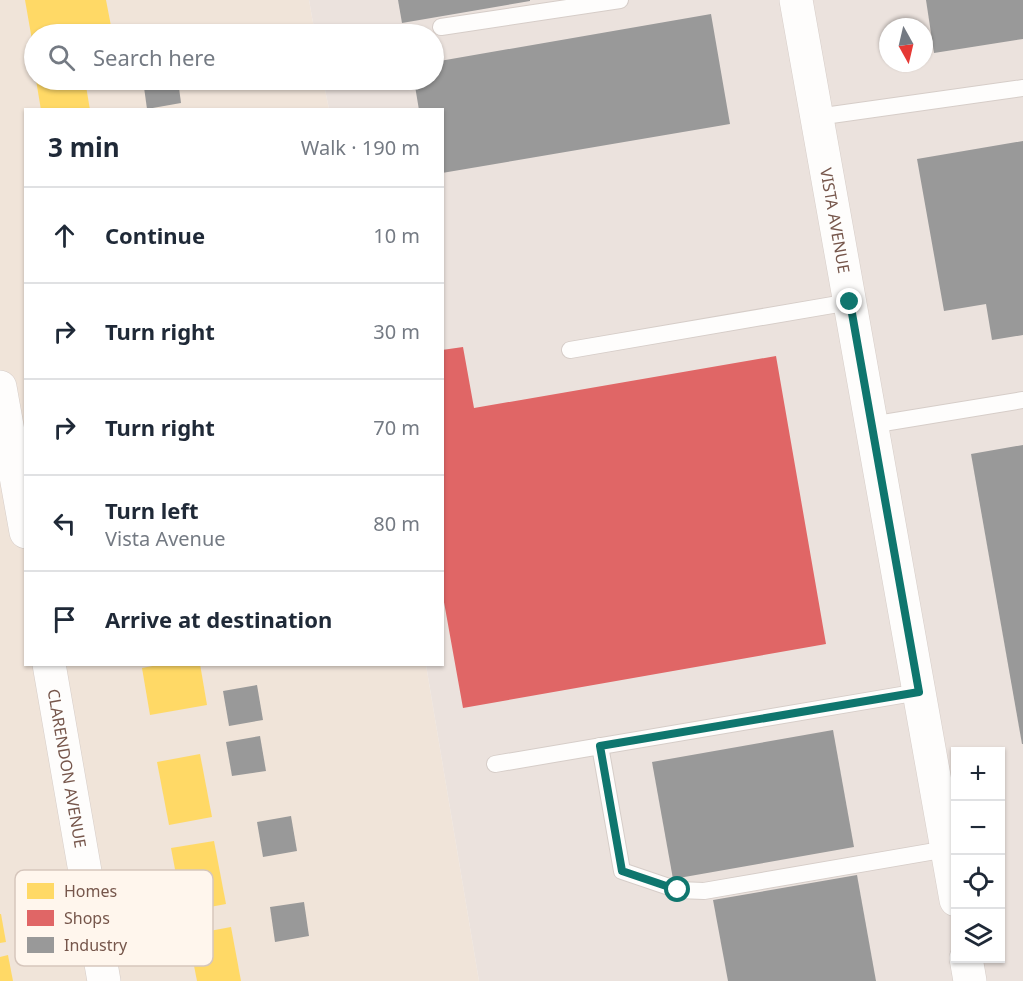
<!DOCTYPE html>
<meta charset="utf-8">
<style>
body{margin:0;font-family:"Noto Sans",sans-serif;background:#f2f2f3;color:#1f2937}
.controls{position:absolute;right:18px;bottom:18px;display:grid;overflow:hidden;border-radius:0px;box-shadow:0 2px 4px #0004}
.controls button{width:54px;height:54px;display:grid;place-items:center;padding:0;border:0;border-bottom:2px solid #e0e1e3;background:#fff;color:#1f2937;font:30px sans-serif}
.compass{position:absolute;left:879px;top:18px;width:54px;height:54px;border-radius:50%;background:#fff;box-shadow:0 2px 4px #0004;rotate:172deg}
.stop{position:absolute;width:18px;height:18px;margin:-14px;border:4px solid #0f766e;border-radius:50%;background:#fff}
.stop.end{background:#0f766e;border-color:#fff;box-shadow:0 2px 6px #0008}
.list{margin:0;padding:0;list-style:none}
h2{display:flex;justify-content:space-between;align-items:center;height:78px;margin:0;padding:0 24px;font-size:26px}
h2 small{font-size:20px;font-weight:400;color:#747a83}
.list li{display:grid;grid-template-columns:39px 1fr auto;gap:18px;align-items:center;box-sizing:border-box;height:96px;padding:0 24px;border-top:2px solid #e0e1e3}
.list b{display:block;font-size:22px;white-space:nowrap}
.list p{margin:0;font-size:20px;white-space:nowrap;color:#747a83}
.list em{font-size:20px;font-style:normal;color:#747a83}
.icon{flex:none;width:33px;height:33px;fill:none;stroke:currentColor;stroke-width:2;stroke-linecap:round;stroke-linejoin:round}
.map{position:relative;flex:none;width:1023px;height:981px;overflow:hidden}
.search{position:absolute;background:#fff;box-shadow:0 2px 4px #0004;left:24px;top:24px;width:420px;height:66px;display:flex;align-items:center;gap:15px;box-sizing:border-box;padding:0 21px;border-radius:33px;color:#747a83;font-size:22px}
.panel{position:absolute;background:#fff;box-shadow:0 2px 4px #0004;left:24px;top:108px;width:420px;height:558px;border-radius:0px}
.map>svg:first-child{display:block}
</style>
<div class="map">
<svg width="1023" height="981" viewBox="0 0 1023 981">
<rect width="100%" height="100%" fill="#f7f2ec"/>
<polygon fill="#f0e4d9" points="0,0 309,0 315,34 34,34 34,80 323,80 329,109 26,110 26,664 426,665 479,981 0,981"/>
<path fill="#ebe2dd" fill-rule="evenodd" d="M309 0H1023V981H479L426 665 442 664V110L329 109 323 80H434V34H315ZM888 27H924V63H888ZM956 752H1000V958H956Z"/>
<g fill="#ffd966">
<polygon points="25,0 106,0 111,26 65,34 34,34 34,40 32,40"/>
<polygon points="36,80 85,80 90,110 41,110"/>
<polygon points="163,664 200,664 207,705 150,715 142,668"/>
<polygon points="200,754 212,817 169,825 157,762"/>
<polygon points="214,841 226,904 183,912 171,848"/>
<polygon points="0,914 1,914 6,942 0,943"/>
<polygon points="231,927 241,981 197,981 188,935"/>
<polygon points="8,955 13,981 0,981 0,957"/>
</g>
<polygon fill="#e06666" points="463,347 474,408 776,356 826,644 463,708 442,591 442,350"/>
<g fill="#999">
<polygon points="398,0 530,0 530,1 402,23"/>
<polygon points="926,0 1023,0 1023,39 934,53"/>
<polygon points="711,14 730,124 442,173 442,110 419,110 414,80 434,80 434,62"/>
<polygon points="143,80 178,80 181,103 147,109"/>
<polygon points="1023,141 1023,335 992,340 986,304 944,311 917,159"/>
<polygon points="1023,445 1023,744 1022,744 971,454"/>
<polygon points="257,685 263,720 229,726 223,691"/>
<polygon points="833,730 854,847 673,879 652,762"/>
<polygon points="260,736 266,771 232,776 226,742"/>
<polygon points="291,816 297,851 263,857 257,822"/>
<polygon points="857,875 876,981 728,981 713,900"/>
<polygon points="304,902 309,936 275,942 270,907"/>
</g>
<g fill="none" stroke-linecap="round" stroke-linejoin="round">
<g stroke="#d6cdc8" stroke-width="18">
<g id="service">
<polyline points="441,27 620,0"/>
<polyline points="817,117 1023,88"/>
<polyline points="570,350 850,302"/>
<polyline points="871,425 1023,400"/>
<polyline points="600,746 622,871 678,890 704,891 947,849"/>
<polyline points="495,764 919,692"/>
</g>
</g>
<g stroke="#d6cdc8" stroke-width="34">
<g id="minor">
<path id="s1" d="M796 0 956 900"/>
<polyline points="0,387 26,532"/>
<path id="s2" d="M49 664 104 981"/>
<polyline points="966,958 970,981"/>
</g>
</g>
<use href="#service" stroke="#fefdfc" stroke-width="16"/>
<use href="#minor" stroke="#fefdfc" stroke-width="33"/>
</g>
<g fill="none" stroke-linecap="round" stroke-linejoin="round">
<polyline stroke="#0f766e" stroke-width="8" points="678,890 622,871 600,746 919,692 850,302"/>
</g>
<g text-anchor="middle" stroke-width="6" stroke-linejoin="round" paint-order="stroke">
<g font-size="16" fill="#76564b" stroke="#fff6ed">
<text dy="6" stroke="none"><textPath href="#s1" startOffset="224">VISTA AVENUE</textPath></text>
<text dy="6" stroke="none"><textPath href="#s2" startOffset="106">CLARENDON AVENUE</textPath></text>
</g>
</g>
<rect x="15" y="870" width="198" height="96" rx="9" fill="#fff6ed" stroke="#d6c6bc" stroke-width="1.5"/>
<rect x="27" y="883" width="27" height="16" fill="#ffd966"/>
<rect x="27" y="910" width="27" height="16" fill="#e06666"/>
<rect x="27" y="937" width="27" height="16" fill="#999"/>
<g font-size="16" fill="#76564b">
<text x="64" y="897">Homes</text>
<text x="64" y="924">Shops</text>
<text x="64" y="951">Industry</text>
</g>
</svg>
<div class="controls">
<button>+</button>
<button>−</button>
<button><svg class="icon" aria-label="locate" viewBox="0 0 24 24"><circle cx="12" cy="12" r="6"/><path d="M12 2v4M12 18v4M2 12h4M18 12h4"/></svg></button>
<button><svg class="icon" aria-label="layers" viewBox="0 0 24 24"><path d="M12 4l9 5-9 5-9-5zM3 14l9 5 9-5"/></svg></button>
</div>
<svg class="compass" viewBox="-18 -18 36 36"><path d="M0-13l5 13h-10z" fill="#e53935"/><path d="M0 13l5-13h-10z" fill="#747a83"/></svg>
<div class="stop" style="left:678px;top:890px"></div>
<div class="stop end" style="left:850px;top:302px"></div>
<div class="search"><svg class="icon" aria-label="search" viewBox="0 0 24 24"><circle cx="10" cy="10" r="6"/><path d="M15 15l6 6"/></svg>Search here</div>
<section class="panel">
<h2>3 min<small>Walk · 190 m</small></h2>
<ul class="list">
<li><svg class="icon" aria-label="ahead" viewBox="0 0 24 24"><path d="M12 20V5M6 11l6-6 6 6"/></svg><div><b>Continue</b></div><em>10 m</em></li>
<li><svg class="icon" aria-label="right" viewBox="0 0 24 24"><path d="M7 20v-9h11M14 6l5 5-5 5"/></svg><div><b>Turn right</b></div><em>30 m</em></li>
<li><svg class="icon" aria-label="right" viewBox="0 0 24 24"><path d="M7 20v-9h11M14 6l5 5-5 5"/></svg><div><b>Turn right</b></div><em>70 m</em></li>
<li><svg class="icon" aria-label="left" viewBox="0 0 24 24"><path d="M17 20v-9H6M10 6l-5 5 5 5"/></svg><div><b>Turn left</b><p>Vista Avenue</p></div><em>80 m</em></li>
<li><svg class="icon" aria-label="arrive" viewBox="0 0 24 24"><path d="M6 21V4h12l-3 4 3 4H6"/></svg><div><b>Arrive at destination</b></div></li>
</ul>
</section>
</div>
